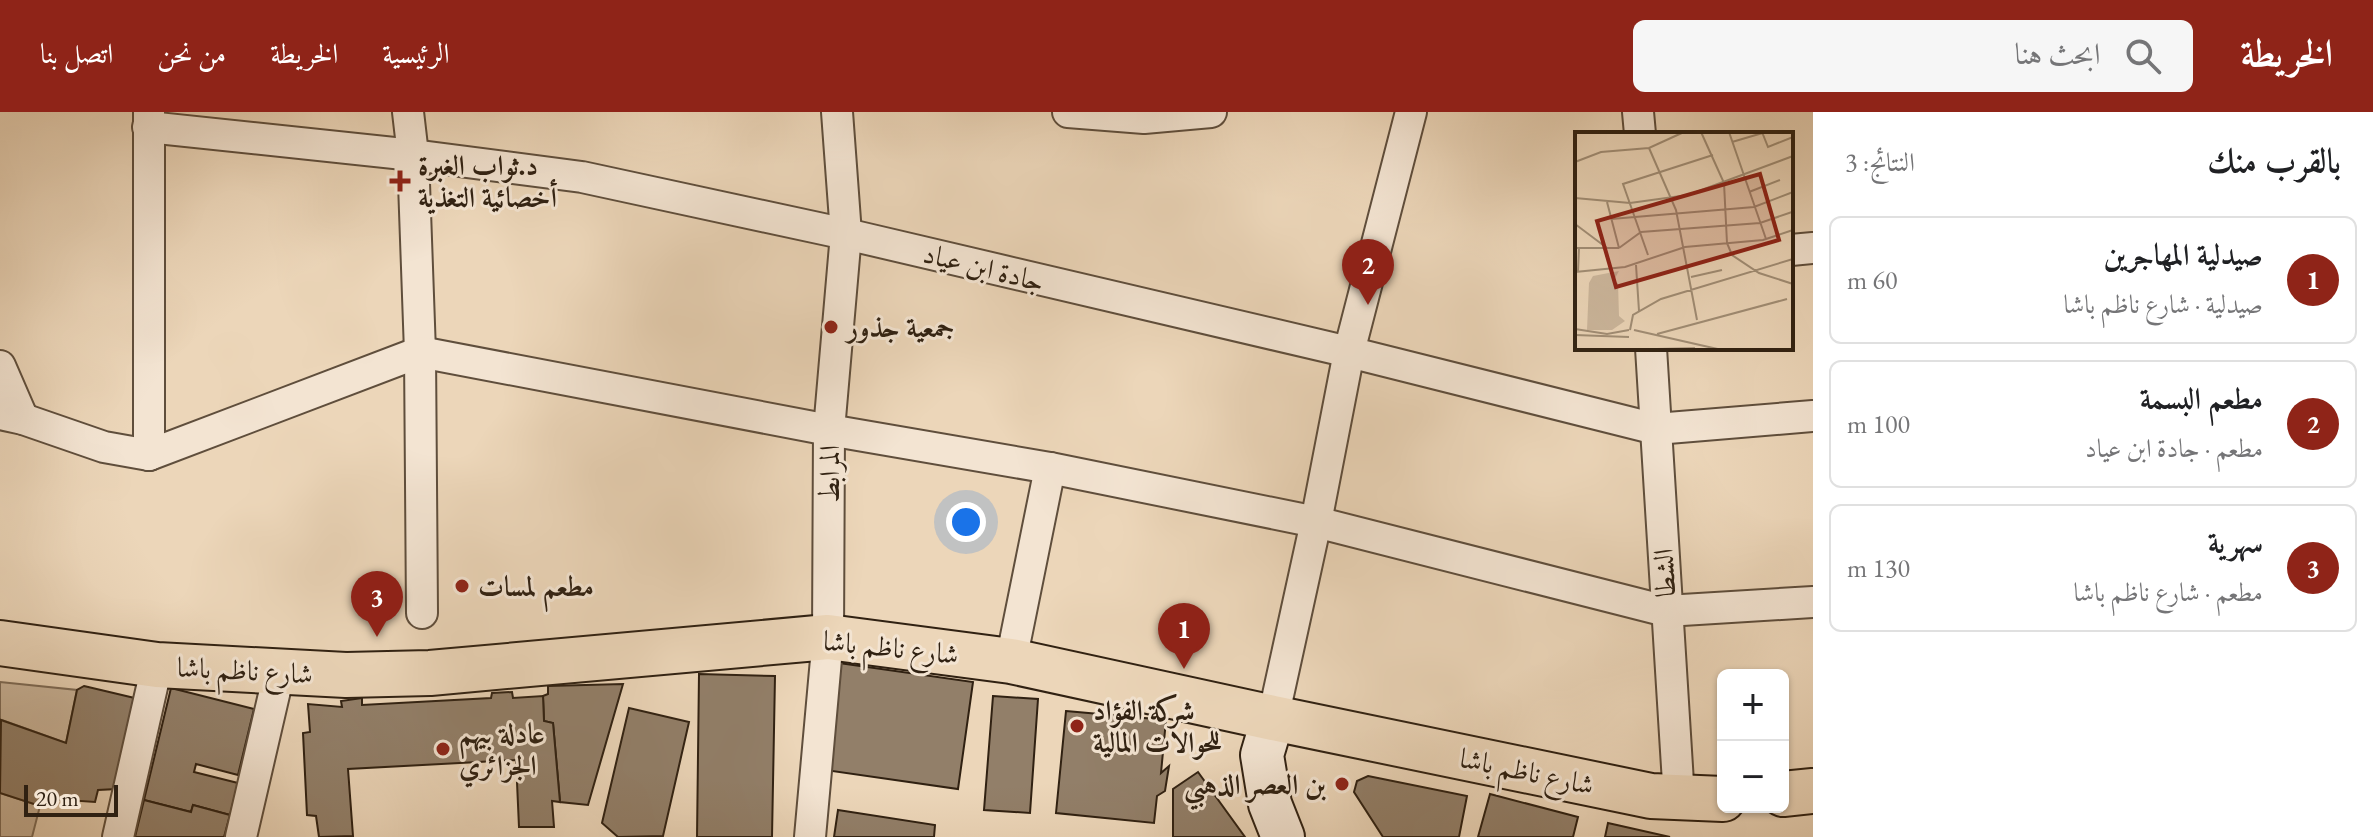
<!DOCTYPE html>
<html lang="ar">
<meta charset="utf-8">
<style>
body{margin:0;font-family:"EB Garamond",Amiri,serif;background:#f6f6f6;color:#202124;direction:rtl}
.controls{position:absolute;right:24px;bottom:24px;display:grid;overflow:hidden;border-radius:12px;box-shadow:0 2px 6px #0004}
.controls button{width:72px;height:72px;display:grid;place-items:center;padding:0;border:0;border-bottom:2px solid #e0e0e0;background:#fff;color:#202124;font:40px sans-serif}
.scale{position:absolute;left:24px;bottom:20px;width:94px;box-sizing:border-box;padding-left:8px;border:4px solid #302112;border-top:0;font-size:22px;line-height:28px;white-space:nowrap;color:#302112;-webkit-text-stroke:6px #f3e4d2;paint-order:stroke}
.you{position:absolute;left:966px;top:410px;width:28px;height:28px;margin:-20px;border:6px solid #fff;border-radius:50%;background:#1a73e8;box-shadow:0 0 0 12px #1a73e833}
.badge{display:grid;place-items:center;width:52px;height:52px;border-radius:50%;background:#8f2418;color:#fff;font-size:26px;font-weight:700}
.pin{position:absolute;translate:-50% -66px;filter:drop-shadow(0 2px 4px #0008)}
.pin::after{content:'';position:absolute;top:42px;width:28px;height:24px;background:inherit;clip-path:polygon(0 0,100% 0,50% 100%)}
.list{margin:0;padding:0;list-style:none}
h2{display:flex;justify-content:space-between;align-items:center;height:104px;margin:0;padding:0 32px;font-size:34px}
h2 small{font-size:26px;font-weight:400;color:#757577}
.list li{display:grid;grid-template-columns:52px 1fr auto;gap:24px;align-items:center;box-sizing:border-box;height:128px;margin:0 16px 16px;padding:0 16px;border:2px solid #e0e0e0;border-radius:12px}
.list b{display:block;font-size:30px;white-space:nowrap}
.list p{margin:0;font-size:26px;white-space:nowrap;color:#757577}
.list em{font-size:26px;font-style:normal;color:#757577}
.icon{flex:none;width:44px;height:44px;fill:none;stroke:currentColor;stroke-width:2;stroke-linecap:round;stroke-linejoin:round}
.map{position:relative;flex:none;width:1813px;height:725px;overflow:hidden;direction:ltr}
header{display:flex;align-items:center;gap:48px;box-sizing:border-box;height:112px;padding:0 40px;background:#8f2418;color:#fff}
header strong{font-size:38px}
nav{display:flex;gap:44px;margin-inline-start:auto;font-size:28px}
.search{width:560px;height:72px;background:#f6f6f6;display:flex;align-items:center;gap:20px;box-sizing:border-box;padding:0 28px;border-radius:12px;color:#757577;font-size:30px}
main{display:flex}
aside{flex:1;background:#fff}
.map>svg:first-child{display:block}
</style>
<header>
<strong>الخريطة</strong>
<div class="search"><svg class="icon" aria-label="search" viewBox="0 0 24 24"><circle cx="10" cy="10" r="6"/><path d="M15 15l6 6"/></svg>ابحث هنا</div>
<nav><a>الرئيسية</a><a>الخريطة</a><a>من نحن</a><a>اتصل بنا</a></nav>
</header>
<main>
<aside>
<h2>بالقرب منك<small>النتائج: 3</small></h2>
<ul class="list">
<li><span class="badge">1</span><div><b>صيدلية المهاجرين</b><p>صيدلية · شارع ناظم باشا</p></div><em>60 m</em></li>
<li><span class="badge">2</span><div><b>مطعم البسمة</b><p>مطعم · جادة ابن عياد</p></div><em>100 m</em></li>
<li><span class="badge">3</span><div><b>سهرية</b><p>مطعم · شارع ناظم باشا</p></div><em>130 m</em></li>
</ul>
</aside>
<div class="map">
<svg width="1813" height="725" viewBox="0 0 1813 725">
<rect width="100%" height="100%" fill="#ecd6b9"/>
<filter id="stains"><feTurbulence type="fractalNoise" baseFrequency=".0025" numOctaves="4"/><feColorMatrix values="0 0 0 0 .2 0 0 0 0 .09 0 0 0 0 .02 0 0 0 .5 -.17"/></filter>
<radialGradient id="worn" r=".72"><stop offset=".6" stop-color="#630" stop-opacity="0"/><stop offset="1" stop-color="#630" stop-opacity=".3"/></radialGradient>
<g fill="#ccb79d" stroke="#7e6c58" stroke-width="2">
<polygon points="0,570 77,578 66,631 2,608 0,613"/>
<polygon points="0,681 40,694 32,725 0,725"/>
</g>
<g fill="#927f69" stroke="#302112" stroke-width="2">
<polygon points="839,551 973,570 958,677 825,658"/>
<polygon points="699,562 775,564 772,725 697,725"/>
<polygon points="623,572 588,693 560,690 553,611 544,609 543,584 548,582 548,574"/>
<polygon points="84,574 143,588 117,677 98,678 95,690 52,687 40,694 0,681 1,608 66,631 77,578"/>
<polygon points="171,576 254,597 238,663 196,652 194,660 238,671 230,703 193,693 191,700 144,688"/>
<polygon points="512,580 513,586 543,584 544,609 553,611 560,690 552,689 554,715 519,715 516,648 348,657 353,724 319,725 316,704 307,703 303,621 310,620 308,592 342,595 341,589 362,586 362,593 491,586 492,581"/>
<polygon points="993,584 1038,587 1030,701 984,698"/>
<polygon points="629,596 689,610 663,724 618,725 602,711"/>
<polygon points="1066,599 1166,608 1161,661 1169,654 1165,679 1157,684 1154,711 1056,701"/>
<polygon points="1198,660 1245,725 1173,725 1173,677"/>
<polygon points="1368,664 1467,684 1459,725 1383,725 1354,680 1357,669"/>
<polygon points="1490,682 1578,705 1573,725 1478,725"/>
<polygon points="144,688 191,700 193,693 230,703 224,725 135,725"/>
<polygon points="838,698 935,713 934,725 834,725"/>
<polygon points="1608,711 1670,725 1605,725"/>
</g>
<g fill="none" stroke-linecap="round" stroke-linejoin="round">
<g stroke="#5f4e3c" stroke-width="34">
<g id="street">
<polyline points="408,0 413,43 420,240 422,501"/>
<polyline points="1068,0 1144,6 1211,0"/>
<polyline points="1638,0 1640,22"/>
<polyline points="148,15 413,43 582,65 846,122 1349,240 1656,317 1813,304"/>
<polyline points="1791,138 1813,136"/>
<polyline points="1651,236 1679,687"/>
<polyline points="0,254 23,307"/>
<polyline points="0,302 23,307 104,335 149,343"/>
<polyline points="149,343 420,240 829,318 1050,356 1316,410 1666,499 1813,490"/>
<polyline points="149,343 149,0"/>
<polyline points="1011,549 1050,356"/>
<polyline points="1273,606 1316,410 1349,240 1411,0"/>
<polyline points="118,725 157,553"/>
<polyline points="241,725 279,561"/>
<polyline points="810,725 828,525 829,318 846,122 837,0"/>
</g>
</g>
<g stroke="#302112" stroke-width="46">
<polyline id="secondary" points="1273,606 1262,643 1270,692 1283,725"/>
</g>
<g stroke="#302112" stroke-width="48">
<g id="primary">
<polyline points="0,531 157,553 346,563 430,561 828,525 1011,549 1273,606 1651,684 1723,687"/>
<polyline points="1783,682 1813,679"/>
</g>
</g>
<use href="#street" stroke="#f3e4d2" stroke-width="30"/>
<use href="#secondary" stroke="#f3e4d2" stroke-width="42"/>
<use href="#primary" stroke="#ecd6b9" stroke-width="44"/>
</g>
<g fill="#8f2418" stroke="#f3e4d2" stroke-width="3">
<path d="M396 57h8v8h8v8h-8v8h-8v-8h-8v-8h8z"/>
<circle cx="831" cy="215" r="8"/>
<circle cx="462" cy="474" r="8"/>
<circle cx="1077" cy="614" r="8"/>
<circle cx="443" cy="637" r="8"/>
<circle cx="1342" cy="672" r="8"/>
</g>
<g text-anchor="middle" stroke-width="6" stroke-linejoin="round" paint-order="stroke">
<g font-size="28" font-weight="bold" fill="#302112" stroke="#f3e4d2" text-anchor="start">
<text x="418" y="63">د.ثواب الغبرة<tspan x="418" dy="32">أخصائية التغذية</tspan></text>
<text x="847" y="225">جمعية جذور</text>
<text x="478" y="484">مطعم لمسات</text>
<text x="1093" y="608">شركة الفؤاد<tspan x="1093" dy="32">للحوالات المالية</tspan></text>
<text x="459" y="631">عادلة بيهم<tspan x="459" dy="32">الجزائري</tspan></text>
<text x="1326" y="682" text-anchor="end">بن العصر الذهبي</text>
</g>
<g font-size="28" fill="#302112" stroke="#f3e4d2">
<text transform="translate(984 155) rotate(14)" y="10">جادة ابن عياد</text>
<text transform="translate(829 362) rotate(-90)" y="10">المرابط</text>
<text transform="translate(1664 461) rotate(-93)" y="10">الشطا</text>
<text transform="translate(891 535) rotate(6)" y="10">شارع ناظم باشا</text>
<text transform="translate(245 558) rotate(3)" y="10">شارع ناظم باشا</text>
<text transform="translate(1527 659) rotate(12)" y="10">شارع ناظم باشا</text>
</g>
</g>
<g transform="translate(1575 20)">
<rect width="218" height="218" fill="#ecd6b9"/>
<path d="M44 139 38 150 43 151 44 184 50 189 37 198H12L14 151 18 144Z" fill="#ccb79d"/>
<path fill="none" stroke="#ac9880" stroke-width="4" d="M82 218 120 217"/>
<path fill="none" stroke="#a18e76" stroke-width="2" d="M126 0 149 51 152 111M154 0 191 107M187 0 193 15 218 5M157 10 191 0M74 16 101 78 122 188M0 30 26 20 74 16 109 0M174 60 205 48M0 66 55 71 113 63 218 24M32 70 44 116M36 87 179 75 218 60M0 92 32 116M152 111 157 123 184 141 218 152M0 116H44M44 116 66 100 185 91 217 80M73 123 48 52 138 23M61 133 64 179M0 140 50 135 110 115 188 108 218 98M3 140 4 116M116 145 147 138M0 197 32 202 54 198M55 198 58 183 86 167 218 127M59 198 147 218M82 202 212 167M0 203 54 205"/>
<path fill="#8f2418" fill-opacity="0.15" stroke="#8f2418" stroke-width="4" d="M185 42 204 108 41 155 22 89Z"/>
<rect width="218" height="218" fill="none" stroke="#302112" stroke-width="4"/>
</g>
<rect width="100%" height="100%" filter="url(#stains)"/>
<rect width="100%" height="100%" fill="url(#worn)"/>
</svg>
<div class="controls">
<button>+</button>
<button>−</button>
</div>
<div class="scale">20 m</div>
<div class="you"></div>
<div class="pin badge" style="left:1184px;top:557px">1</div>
<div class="pin badge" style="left:1368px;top:193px">2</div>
<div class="pin badge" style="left:377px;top:525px">3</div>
</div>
</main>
